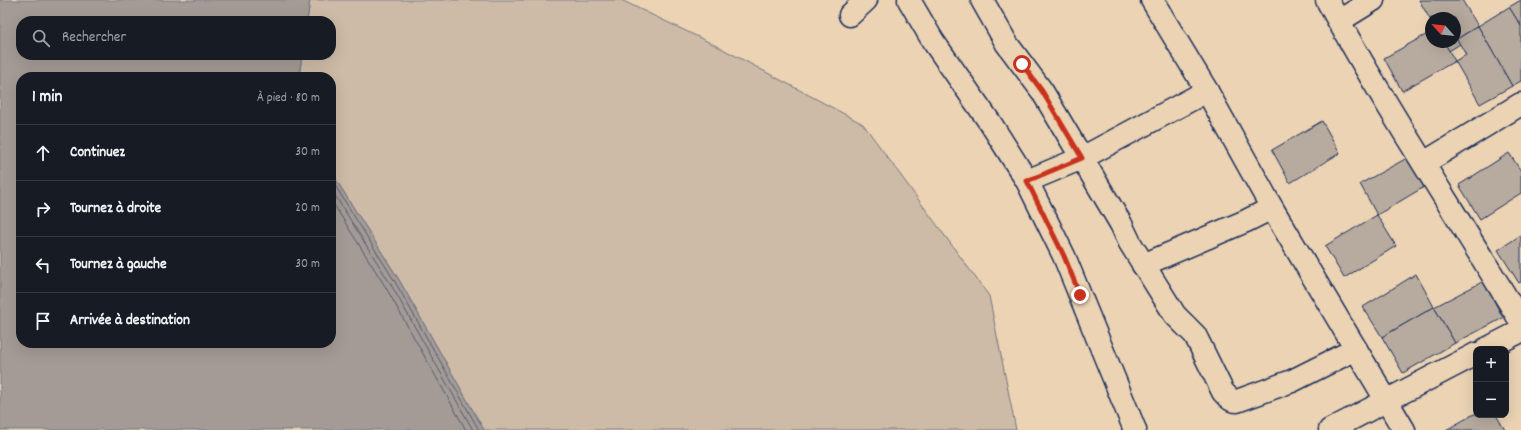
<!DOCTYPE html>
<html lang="fr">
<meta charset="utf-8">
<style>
body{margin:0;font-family:Dekko,sans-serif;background:#20242c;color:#f1f3f6}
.controls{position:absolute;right:12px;bottom:12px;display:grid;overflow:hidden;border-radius:8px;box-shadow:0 4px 16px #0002}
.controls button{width:36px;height:36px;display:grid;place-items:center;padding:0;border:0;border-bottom:1px solid #363941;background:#171b24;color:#f1f3f6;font:20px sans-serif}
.compass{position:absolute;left:1425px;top:12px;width:36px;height:36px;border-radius:50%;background:#171b24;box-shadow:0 4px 16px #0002;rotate:297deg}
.stop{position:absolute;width:12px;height:12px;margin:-9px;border:3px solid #c8321e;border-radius:50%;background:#fff}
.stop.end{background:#c8321e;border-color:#fff;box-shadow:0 1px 4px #0008}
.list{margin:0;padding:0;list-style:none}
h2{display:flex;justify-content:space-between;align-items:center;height:52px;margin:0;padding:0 16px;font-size:17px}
h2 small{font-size:13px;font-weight:400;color:#9ea1a6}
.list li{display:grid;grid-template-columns:26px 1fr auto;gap:12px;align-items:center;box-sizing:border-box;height:56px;padding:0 16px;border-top:1px solid #363941}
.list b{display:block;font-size:15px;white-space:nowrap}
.list em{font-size:13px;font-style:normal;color:#9ea1a6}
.icon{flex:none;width:22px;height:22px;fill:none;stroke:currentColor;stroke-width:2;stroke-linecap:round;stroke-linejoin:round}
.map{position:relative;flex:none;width:1521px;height:430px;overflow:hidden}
.search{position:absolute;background:#171b24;box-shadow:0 4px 16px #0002;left:16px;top:16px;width:320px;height:44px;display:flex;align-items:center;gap:10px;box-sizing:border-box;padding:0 14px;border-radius:16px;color:#9ea1a6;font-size:15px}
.panel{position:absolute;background:#171b24;box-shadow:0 4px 16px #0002;left:16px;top:72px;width:320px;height:276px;border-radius:16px}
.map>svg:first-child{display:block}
</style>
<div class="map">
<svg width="1521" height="430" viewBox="0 0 1521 430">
<rect width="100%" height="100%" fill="#ebd3b3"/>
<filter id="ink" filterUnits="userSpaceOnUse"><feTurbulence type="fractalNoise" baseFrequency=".025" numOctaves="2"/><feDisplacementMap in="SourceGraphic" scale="8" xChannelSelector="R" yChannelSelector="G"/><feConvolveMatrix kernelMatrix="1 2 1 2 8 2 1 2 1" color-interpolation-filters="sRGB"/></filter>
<g filter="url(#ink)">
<polygon fill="#cdbba7" stroke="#747582" points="310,0 621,0 717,46 863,124 989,296 1016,430 484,430 398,278 331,172 331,77 299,77 302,55 331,55 331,21 307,21"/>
<polygon fill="#a49b96" stroke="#6d7080" points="0,0 310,0 307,21 21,21 21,55 302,55 299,77 21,77 21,343 331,343 331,172 398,278 484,430 0,430"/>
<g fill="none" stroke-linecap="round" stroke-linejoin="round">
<g stroke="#525a74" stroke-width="1">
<polyline points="331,179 394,280 479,430"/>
<polyline points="331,189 390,283 473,430"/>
<polyline points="331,200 385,286 466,430"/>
</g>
</g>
<g fill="#b7aa9e" stroke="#1b2f5e">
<polygon points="1419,0 1462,0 1478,26 1457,39 1460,44 1449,51 1444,42 1455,42 1455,18 1431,18 1431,21"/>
<polygon points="1521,0 1521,26 1509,7"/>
<polygon points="1509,7 1521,26 1521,81 1512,86 1478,26"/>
<polygon points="1478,26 1512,86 1480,104 1455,61 1466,55 1457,39"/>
<polygon points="1431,32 1431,42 1444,42 1455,61 1402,91 1384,58"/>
<polygon points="1322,121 1340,153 1290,183 1272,150"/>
<polygon points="1509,153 1521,171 1521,193 1480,219 1459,185"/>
<polygon points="1407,158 1424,187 1377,215 1360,184"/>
<polygon points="1377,215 1396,246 1344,278 1325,246"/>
<polygon points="1521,235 1521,282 1519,283 1498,250"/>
<polygon points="1416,274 1434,307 1382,337 1363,307"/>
<polygon points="1484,281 1503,318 1455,343 1434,307"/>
<polygon points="1434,307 1455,343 1403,373 1382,337"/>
<polygon points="1476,413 1476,415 1496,415 1505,430 1446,430"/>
</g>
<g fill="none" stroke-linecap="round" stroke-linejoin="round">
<g stroke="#1b2f5e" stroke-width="25">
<g id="street">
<polyline points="909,0 933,41 991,124 1027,181 1064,256 1135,430"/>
<path d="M982 0 1007 44 1042 91 1121 224 1130 243 1175 315 1195 335 1223 392C1228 397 1230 401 1237 401L1292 381 1356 349"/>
<polyline points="1152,0 1207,91 1272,208 1404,430"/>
<path d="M1327 0C1387 110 1457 215 1521 322"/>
<polyline points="850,15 866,0"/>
<polyline points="1339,21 1373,0"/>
<polyline points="1424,163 1521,104"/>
<polyline points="1027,181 1082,158 1207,91"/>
<polyline points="1143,265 1246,221 1272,208"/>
<polyline points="1486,349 1521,331"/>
<polyline points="1330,430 1476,354"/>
</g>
</g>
<use href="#street" stroke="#ebd3b3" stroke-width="22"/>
</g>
</g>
<g fill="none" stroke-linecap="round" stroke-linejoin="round" filter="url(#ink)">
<polyline stroke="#c8321e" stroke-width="5" points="1022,64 1042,91 1082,158 1027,181 1064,256 1080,295"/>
</g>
</svg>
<div class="controls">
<button>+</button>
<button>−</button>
</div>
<svg class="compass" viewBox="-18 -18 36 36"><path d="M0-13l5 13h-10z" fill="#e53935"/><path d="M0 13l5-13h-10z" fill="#9ea1a6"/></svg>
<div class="stop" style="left:1022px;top:64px"></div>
<div class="stop end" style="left:1080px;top:295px"></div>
<div class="search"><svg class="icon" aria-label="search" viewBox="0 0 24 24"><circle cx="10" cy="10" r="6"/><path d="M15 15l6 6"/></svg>Rechercher</div>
<section class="panel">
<h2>1 min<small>À pied · 80 m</small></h2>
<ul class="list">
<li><svg class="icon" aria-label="ahead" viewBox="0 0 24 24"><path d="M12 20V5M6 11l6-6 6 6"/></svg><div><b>Continuez</b></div><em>30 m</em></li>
<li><svg class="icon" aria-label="right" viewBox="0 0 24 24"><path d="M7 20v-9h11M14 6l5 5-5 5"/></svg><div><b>Tournez à droite</b></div><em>20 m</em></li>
<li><svg class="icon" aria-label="left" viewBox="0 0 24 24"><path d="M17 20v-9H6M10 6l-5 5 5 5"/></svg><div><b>Tournez à gauche</b></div><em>30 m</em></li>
<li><svg class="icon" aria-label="arrive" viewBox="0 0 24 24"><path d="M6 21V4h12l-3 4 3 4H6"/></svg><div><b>Arrivée à destination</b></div></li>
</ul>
</section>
</div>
